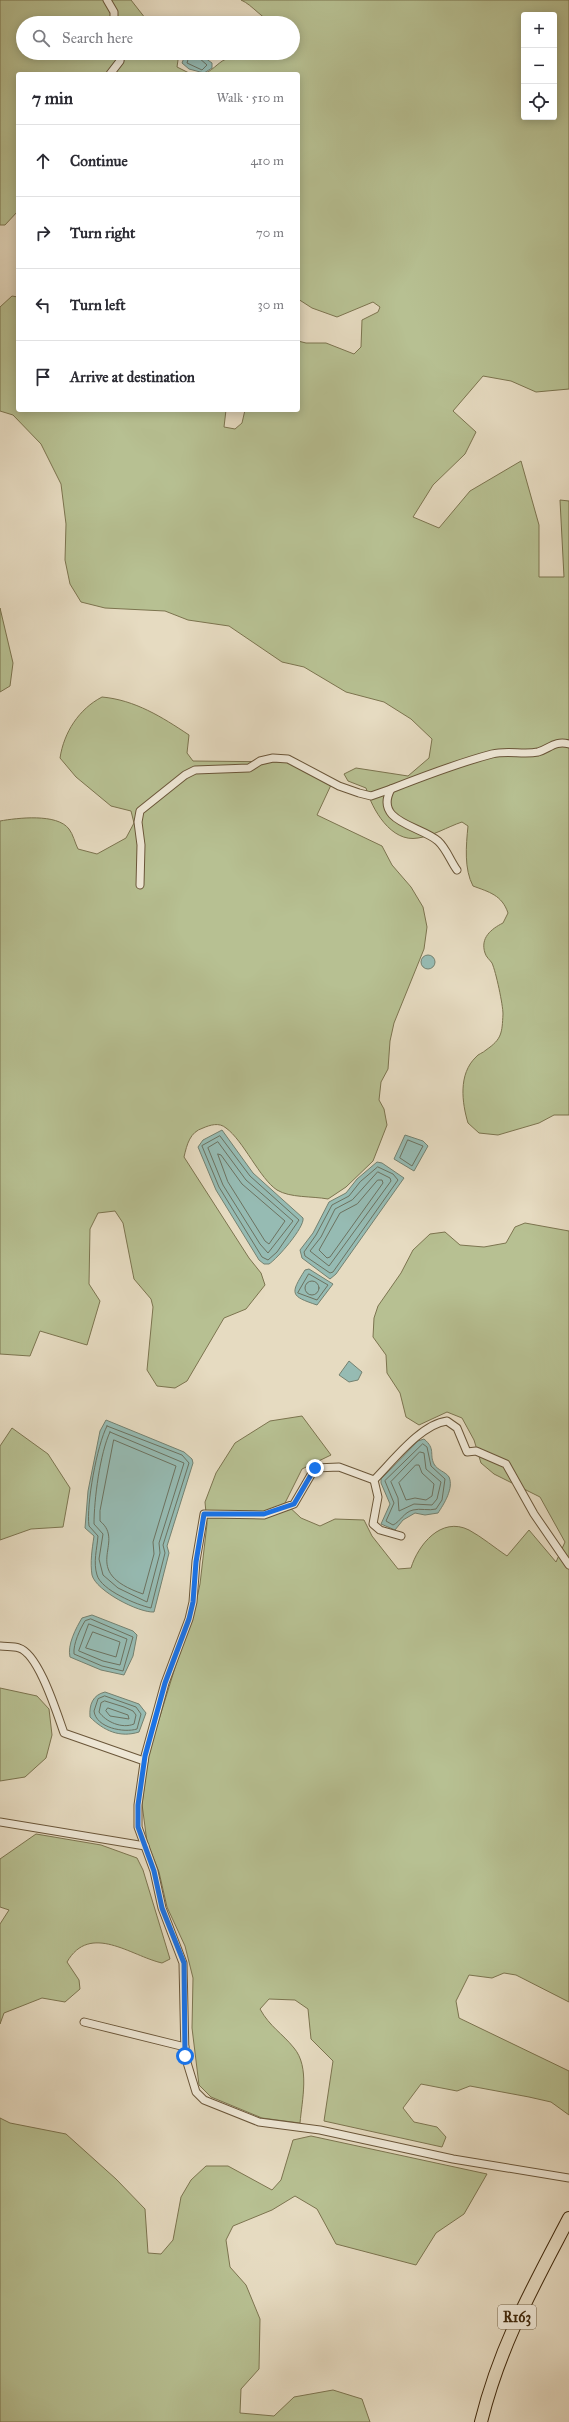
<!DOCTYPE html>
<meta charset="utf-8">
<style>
body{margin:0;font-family:"IM FELL Great Primer",serif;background:#f7f7f7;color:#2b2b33}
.controls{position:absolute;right:12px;top:12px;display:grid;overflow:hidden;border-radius:4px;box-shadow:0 2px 10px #0003}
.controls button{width:36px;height:36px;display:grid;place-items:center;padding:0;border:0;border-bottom:1px solid #e1e1e2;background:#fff;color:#2b2b33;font:20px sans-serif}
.stop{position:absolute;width:12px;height:12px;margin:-9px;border:3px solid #1a73e8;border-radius:50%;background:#fff}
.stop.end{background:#1a73e8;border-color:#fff;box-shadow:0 1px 4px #0008}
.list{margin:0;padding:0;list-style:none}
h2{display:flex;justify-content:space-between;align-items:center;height:52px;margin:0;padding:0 16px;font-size:17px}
h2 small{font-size:13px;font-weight:400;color:#7c7c81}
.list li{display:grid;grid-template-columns:26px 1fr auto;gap:12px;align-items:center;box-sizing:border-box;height:72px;padding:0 16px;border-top:1px solid #e1e1e2}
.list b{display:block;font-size:15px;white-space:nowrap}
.list em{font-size:13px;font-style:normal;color:#7c7c81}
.icon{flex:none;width:22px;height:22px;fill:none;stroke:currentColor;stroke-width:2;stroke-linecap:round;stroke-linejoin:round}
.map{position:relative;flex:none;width:569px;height:2422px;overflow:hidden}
.search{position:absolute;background:#fff;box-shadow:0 2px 10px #0003;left:16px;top:16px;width:284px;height:44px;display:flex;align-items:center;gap:10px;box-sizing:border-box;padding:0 14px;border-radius:22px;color:#7c7c81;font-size:15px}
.panel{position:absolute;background:#fff;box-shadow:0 2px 10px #0003;left:16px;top:72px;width:284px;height:340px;border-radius:4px}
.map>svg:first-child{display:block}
</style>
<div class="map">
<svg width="569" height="2422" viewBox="0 0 569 2422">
<rect width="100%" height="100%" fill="#e6dbc1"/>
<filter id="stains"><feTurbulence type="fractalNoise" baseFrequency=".005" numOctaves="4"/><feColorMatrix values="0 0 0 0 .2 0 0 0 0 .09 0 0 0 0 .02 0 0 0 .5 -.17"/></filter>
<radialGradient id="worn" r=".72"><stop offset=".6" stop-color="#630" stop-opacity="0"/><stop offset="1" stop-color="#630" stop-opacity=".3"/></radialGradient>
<g fill="#b7c092" stroke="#7c744f" fill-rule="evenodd">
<polygon points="0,0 131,0 149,23 23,23 23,53 179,53 177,67 191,74 18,74 18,211 5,225 0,225"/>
<path d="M241 0H569V389L536 392 511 381 483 376 453 411 476 432 465 454 433 485 413 517 439 528 470 491 521 461 539 525V577H564L560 500 569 501V1115H554L539 1123 498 1135 479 1133 468 1123C462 1103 458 1074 476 1057 478 1054 483 1053 486 1050 502 1039 502 1033 503 1014 503 1005 496 972 492 963 490 960 486 957 485 953 480 938 491 929 503 923L508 913C502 895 489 892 473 886 464 869 466 846 468 826L462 822C447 827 433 836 418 838 391 843 372 809 366 788L348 781 344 774 356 768 408 776 429 758 432 739 411 719 384 702 346 692 304 667 282 662 229 626 188 620 165 611 105 608 81 602 70 584 65 560 66 524 61 484 41 444 13 415 0 411V307L12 296 18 297V410H226L224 427 235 429 242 423 245 410H298V341L306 343H326L354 354 361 347 362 320 378 312 380 307 373 302 337 317 312 308 298 299V74H202C212 72 217 63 226 59 246 51 271 53 293 53V23C288 23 282 24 276 23 263 21 253 5 241 0ZM524 15H554V117H524Z"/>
<polygon points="0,608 13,663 10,686 0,692"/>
<path d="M102 697C135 700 162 717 189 735L187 753 193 761 288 762 331 785 317 815 382 846 392 865 411 887 423 907 427 927 424 949 394 1023 390 1041 388 1069 381 1082 379 1100 384 1109 387 1125 373 1161 346 1187 328 1199C312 1196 290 1198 277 1190 260 1179 243 1140 226 1128 219 1122 210 1125 203 1128 190 1132 187 1144 184 1157L249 1258 261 1273 265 1285 246 1309 224 1318 187 1381 175 1388 157 1386 147 1370 153 1307 151 1299 134 1279 123 1223 115 1211 98 1213 90 1229 89 1284 100 1301 87 1345 40 1331 30 1356 0 1354V821C17 818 57 813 69 829 73 834 75 843 78 849L97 854 126 838 134 823 131 811 111 806 76 777 60 758C64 732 79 709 102 697Z"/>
<path d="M525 1223 569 1231V2002L516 1975 504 1973 492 1978 469 1975 456 2001 459 2018 569 2071V2115L551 2102 529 2097 470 2086 457 2091 421 2084 403 2108 414 2122 437 2127 446 2137 442 2147 324 2121 333 2061 311 2039 308 2009 295 2000 269 1999 260 2009C270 2027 282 2033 294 2048 310 2067 302 2100 300 2123L262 2118 211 2097 199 2085 192 2028 193 1978 185 1946 167 1907 159 1872 147 1842 142 1804 148 1755 178 1658 193 1617 200 1584 207 1524 205 1502 216 1473 235 1443 270 1421 302 1416 331 1455 302 1469 285 1503 301 1518 320 1526 335 1519 364 1520 372 1536 398 1569 411 1568C418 1545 441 1516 469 1530 482 1537 495 1548 507 1556L529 1530 556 1562 565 1542 540 1497 494 1474 481 1463 474 1440 462 1418 447 1412 419 1425 406 1417 400 1393 387 1373 386 1355 373 1337 374 1318 378 1306 401 1273 413 1250 430 1234 445 1232 460 1245 484 1247 506 1243 515 1227Z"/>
<polygon points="12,1428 48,1454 70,1488 63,1527 31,1529 0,1540 0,1446"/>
<polygon points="0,1688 37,1696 49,1709 52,1735 46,1758 25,1777 0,1781"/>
<path d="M36 1834 101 1845 137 1858 143 1870 170 1959 162 1963C131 1956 90 1922 67 1962L79 1980 80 1989 65 2002 42 1998 4 2013 0 2024V1924L9 1910 0 1907V1859Z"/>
<polygon points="0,2118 10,2123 66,2134 116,2179 145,2209 148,2253 161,2254 173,2240 181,2197 191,2180 206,2166 228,2166 272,2190 281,2180 293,2140 311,2136 487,2174 464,2214 436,2233 416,2265 336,2244 317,2209 295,2196 272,2210 233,2226 226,2240 230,2267 246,2285 260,2319 259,2369 241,2389 240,2413 274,2416 294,2397 333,2390 362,2399 370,2422 0,2422"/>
</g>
<g fill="#96bbb3" stroke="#748170">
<polygon points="186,53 198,53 212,63 212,68 204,73 189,69 182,63"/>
<circle cx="428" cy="962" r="7"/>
<path d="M222 1130 253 1173 303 1218C305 1227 277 1259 269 1264H264L259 1260 216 1190 198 1147 203 1140Z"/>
<polygon points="405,1135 423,1141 428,1146 414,1171 394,1159"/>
<polygon points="377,1162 382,1163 404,1178 336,1274 330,1279 302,1258 300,1250 313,1233 329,1202 346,1193 357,1179"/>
<path d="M309 1269 333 1284 317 1305C290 1296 290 1294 305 1270Z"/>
<polygon points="349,1361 362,1372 358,1380 349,1382 339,1375"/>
<path d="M106 1420 184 1452 192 1459 193 1463 167 1546 169 1553 154 1612C139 1613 96 1591 92 1575 90 1562 92 1550 94 1536L85 1528 88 1491 100 1431Z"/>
<path d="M424 1439C436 1449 429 1454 434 1464 437 1470 446 1472 449 1477 454 1488 444 1504 438 1513L425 1515 415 1513 403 1520 395 1530 381 1524 390 1504 381 1483V1479L418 1441Z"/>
<path d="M92 1615 133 1631 137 1635 133 1656 124 1675 101 1670 70 1657C67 1645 76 1628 82 1618Z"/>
<path d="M105 1692 139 1704 146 1713 139 1732C120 1738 104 1731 90 1717 89 1704 93 1695 105 1692Z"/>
</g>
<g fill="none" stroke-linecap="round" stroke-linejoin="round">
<g stroke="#6c7260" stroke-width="1">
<polyline points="190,53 187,63 202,70 207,65 198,57 196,53"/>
<polygon points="220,1136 250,1176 299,1220 277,1252 268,1260 262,1257 219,1187 202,1146"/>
<polygon points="408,1140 423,1146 412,1166 400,1158"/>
<polygon points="218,1142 246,1180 293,1221 268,1253 260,1244 223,1185 208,1148"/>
<polygon points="218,1154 221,1155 242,1184 285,1221 269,1244 265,1241 228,1182"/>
<polygon points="378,1167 393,1174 398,1180 333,1272 330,1273 305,1256 304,1252 316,1235 332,1205 349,1196 360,1182"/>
<polygon points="378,1172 390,1178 391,1181 329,1266 310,1251 321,1237 335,1209 352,1200"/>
<polygon points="378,1180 382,1180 383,1183 330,1257 327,1258 319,1250 340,1213 357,1204"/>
<polygon points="309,1274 328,1285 317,1300 298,1293"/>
<circle cx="312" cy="1288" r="7"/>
<path d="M107 1426 182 1455 189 1463 163 1545 165 1553 151 1608C137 1605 101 1590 97 1575 93 1562 97 1549 98 1536L89 1526C86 1505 97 1445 107 1426Z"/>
<path d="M110 1432 184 1463 159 1543 160 1553 147 1602 118 1588 103 1575 99 1559 103 1534 94 1524C94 1500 100 1453 110 1432Z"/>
<path d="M114 1440 176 1466 153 1542 154 1554 143 1594C77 1571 127 1543 100 1521V1511Z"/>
<path d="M423 1444 427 1447 431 1466 445 1479 442 1500 436 1509C429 1511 420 1508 413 1510 404 1512 400 1522 393 1525L386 1521 394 1503 385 1481Z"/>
<polygon points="420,1452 424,1453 426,1469 441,1482 437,1499 432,1505 414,1504 399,1511 398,1498 391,1482"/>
<polygon points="416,1465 419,1465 422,1473 434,1484 432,1496 426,1500 415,1498 406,1500 399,1483"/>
<path d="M91 1619 133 1637 123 1671 102 1666 74 1654C73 1644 80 1629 85 1621Z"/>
<polygon points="89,1624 127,1639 120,1665 103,1661 79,1651"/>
<polygon points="93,1632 120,1642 116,1657 86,1648"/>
<path d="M105 1696 136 1707 141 1714 137 1729C124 1733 96 1728 94 1711L98 1699Z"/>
<path d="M105 1701 124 1707 133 1711 136 1715 134 1724C122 1729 106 1722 99 1712L101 1703Z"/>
<polygon points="108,1708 128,1715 129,1719 110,1716 106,1711"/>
</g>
<g stroke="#6a5639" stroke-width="9">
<g id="street">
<polyline points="107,0 114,12 114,23"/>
<polyline points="110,74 120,61 121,53"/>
<path d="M457 870C451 862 446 848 438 841 421 826 373 822 391 789 424 776 458 763 492 754 508 750 523 755 538 752 549 749 555 740 569 744"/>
<polyline points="140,885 141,845 138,822 140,811 185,775 195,770 249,768 260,761 273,758 288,759 339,786 359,793 371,796 391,789"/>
<polyline points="374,1480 339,1467 315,1468 294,1504 264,1515 204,1514 196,1561 193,1602 189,1619 165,1683 145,1756 138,1805 138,1827 154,1871 162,1908 183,1963 185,2056 196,2092 204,2100 259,2122 320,2130 453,2159 569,2178"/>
<path d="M401 1536 380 1530 373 1524 378 1497 374 1480C393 1461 421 1424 447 1421L457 1428 467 1452 476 1451 506 1464 534 1514 569 1565"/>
<path d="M0 1646C6 1647 13 1646 19 1648 39 1654 57 1714 64 1733L144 1761"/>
<polyline points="0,1822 145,1846"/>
<polyline points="84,2022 185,2047"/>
</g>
</g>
<g stroke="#41290c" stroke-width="14">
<path id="primary" d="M481 2422C500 2345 533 2287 569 2218"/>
</g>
<use href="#street" stroke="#efe8d7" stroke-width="7"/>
<use href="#primary" stroke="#e6dbc1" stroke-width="12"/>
</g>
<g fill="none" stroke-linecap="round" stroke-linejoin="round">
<polyline stroke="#1a73e8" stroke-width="5" points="185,2056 184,1963 162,1908 154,1871 138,1827 138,1805 145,1756 165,1683 189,1619 193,1602 196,1562 204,1514 264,1514 294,1504 315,1468"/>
</g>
<g text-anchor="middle" stroke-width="3.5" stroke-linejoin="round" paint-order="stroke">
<rect fill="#efe8d7" stroke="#756249" stroke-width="1" x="498" y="2305" width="38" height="24" rx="3"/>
<g font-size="14" font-weight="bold" fill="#41290c">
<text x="517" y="2322">R163</text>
</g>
</g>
<rect width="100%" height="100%" filter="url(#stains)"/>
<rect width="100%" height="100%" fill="url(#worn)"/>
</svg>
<div class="controls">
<button>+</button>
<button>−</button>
<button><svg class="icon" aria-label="locate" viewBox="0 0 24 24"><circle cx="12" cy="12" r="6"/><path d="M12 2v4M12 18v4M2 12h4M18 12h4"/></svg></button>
</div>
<div class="stop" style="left:185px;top:2056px"></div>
<div class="stop end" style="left:315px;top:1468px"></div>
<div class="search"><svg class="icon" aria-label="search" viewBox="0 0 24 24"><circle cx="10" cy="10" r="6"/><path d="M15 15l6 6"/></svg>Search here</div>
<section class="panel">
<h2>7 min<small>Walk · 510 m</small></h2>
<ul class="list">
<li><svg class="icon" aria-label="ahead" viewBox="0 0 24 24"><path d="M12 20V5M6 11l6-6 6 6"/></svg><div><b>Continue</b></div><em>410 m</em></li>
<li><svg class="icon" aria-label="right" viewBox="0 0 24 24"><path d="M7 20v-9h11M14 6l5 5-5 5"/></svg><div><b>Turn right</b></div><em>70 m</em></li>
<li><svg class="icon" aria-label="left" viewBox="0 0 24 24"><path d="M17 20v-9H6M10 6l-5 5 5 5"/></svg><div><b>Turn left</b></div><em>30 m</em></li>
<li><svg class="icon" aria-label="arrive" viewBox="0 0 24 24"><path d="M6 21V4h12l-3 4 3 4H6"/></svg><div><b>Arrive at destination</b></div></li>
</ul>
</section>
</div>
